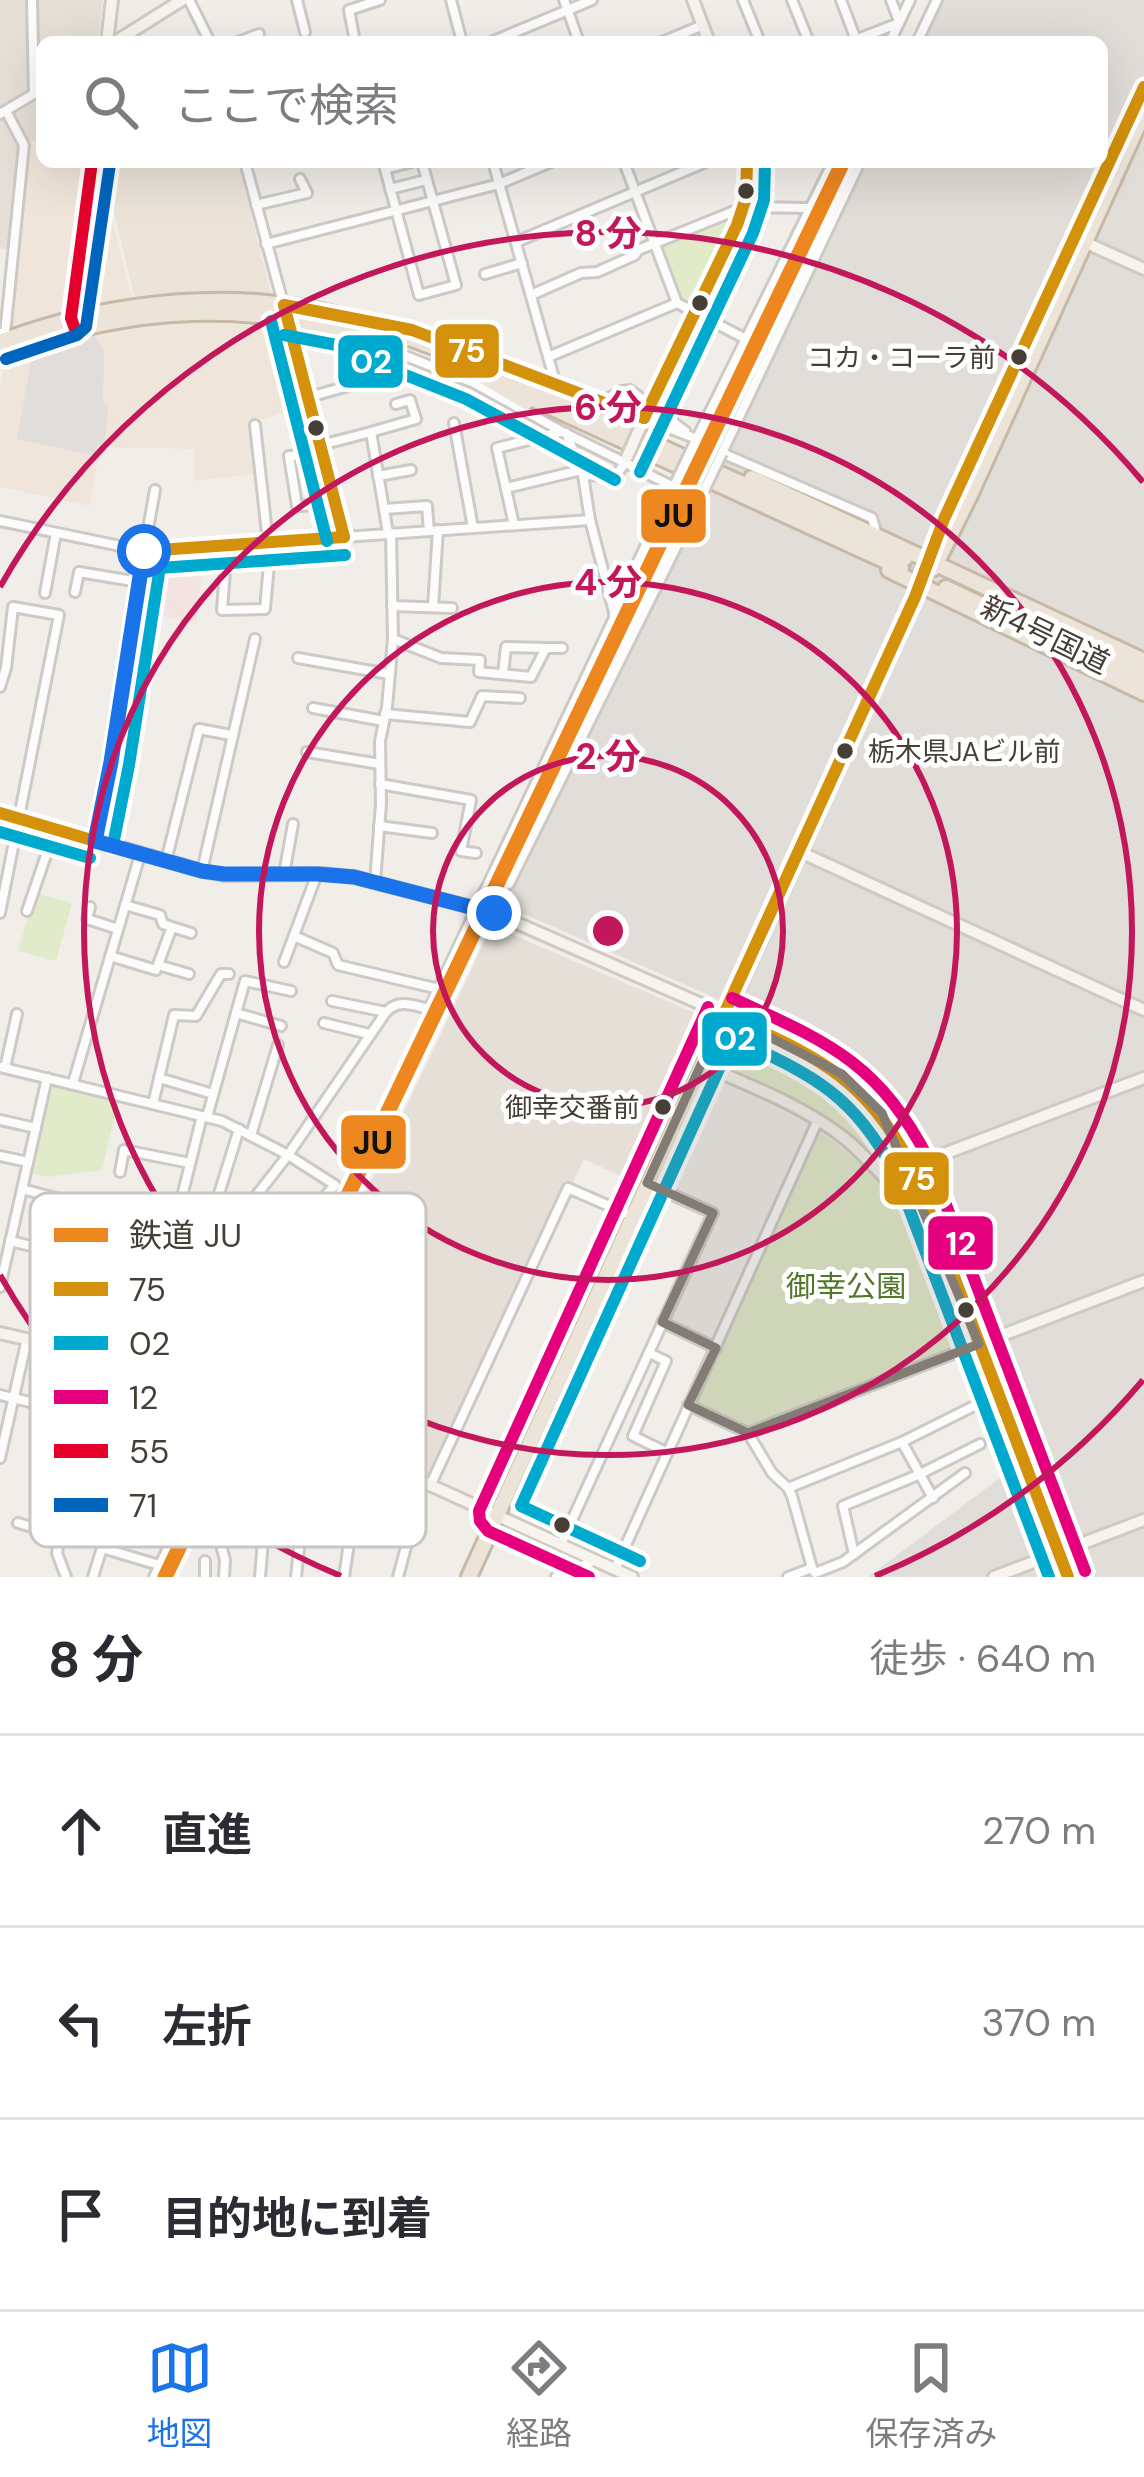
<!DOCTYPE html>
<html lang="ja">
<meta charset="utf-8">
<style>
body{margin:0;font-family:"DM Sans","Noto Sans JP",sans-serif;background:#f2f2f3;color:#2b2b33}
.stop{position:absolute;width:36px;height:36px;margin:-27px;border:9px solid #1a73e8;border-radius:50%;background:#fff}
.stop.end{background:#1a73e8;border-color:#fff;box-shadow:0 3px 12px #0008}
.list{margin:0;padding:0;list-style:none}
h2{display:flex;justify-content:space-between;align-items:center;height:156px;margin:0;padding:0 48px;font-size:51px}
h2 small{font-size:39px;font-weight:400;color:#7c7c81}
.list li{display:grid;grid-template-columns:78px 1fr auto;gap:36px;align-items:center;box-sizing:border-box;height:192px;padding:0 48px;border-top:3px solid #e1e1e2}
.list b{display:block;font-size:45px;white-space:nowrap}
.list em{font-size:39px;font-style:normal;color:#7c7c81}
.icon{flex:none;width:66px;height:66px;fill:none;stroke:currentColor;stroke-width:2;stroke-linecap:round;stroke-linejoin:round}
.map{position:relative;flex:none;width:1144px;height:1577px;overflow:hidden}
.search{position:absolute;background:#fff;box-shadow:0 12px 48px #0002;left:36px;right:36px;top:36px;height:132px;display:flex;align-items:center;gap:30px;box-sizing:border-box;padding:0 42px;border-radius:18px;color:#7c7c81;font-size:45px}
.sheet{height:732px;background:#fff}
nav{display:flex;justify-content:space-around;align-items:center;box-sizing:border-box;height:168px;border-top:3px solid #e1e1e2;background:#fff;font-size:33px;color:#7c7c81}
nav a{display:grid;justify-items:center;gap:6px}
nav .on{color:#1a73e8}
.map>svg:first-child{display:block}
</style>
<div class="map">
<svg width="1144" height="1577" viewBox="0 0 1144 1577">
<rect width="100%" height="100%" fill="#f1eeea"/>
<g fill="#e5dfd7">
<polygon points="0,0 103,0 98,42 42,42 42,141 18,142 9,250 0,248"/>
<polygon points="492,926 697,1014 700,1021 693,1034 700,1038 638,1184 584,1159 572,1184 566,1183 429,1478 266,1403"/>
</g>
<g fill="#f0e5da">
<polygon points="27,143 42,144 42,162 84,162 65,306 58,314 9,331"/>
<polygon points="89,221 113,223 132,299 92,307 82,298"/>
<polygon points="174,320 275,327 285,338 304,406 252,423 258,474 194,481 195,449 100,447 90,506 0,487 0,388 5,361 41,346 109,328"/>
</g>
<polygon fill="#e1ddd8" points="943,0 1144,0 1144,1577 868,1577 1001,1477 1035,1463 985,1326 914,1150 900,1122 880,1096 856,1073 833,1057 704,993 529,916 500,907 864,162 1102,162 1102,42 923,42"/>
<polygon fill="#ece4d9" points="102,162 238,162 271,293 199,291 134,296"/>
<polygon fill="#f3e4e2" points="203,553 197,624 138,611 149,556"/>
<g fill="#e1ebca">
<polygon points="727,220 730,223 690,304 681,298 662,247"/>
<polygon points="35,893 72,903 56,961 18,951"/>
<path d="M746 1033C826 1072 873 1091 907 1180L903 1182C846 1120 795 1099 722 1062L719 1059 731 1036Z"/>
<polygon points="57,1083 119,1099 102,1170 48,1177 30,1173 49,1085"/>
<path d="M818 1131C855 1158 905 1195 926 1236 943 1270 954 1308 967 1343L749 1427 695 1402 809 1135Z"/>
</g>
<polygon fill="#e0ddda" points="94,335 104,352 103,402 108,405 105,446 97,445 96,456 17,439 31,361 37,352"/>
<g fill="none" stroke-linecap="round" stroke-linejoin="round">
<polyline stroke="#cfcbc6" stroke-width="14" stroke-dasharray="14 7" stroke-linecap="butt" points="901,568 946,588"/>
<g stroke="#cdcac6" stroke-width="14">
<g id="street">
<polyline points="32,0 34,94"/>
<polyline points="189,0 210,42"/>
<polyline points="297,0 305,32"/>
<polyline points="451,0 462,42"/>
<polyline points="564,0 579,42"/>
<polyline points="743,0 760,42"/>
<polyline points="792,0 809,42"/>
<polyline points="841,0 856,40"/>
<polyline points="891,0 899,21"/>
<polyline points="238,42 259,34"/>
<polyline points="355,42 349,10 380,0"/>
<polyline points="491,42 592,0"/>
<polyline points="662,42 703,25"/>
<polyline points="850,42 899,23"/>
<polyline points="890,42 910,0"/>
<polyline points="917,42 937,0"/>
<polyline points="0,114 42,89"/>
<polyline points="245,162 283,303"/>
<polyline points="412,162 385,169 419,295 456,285 422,162"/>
<polyline points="493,162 556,385"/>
<polyline points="624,162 677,303 744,338"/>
<polyline points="860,162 722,453 872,518 877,535"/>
<polyline points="390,189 426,180"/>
<polyline points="256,205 307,193 300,179"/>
<polyline points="516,242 706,162"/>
<polyline points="266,244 499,184 551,162"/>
<polyline points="485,274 522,263"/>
<polyline points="531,295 581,273 597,272 635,255 638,250 744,207 811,208"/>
<polyline points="288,317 344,537"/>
<polyline points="389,324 412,330 697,439"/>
<polyline points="0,333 5,334 24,145 6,111"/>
<polyline points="375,344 474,383 561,431 674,487"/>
<polyline points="548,357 677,303"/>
<polyline points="309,397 388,375"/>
<polyline points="603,401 622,391 630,390 685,431"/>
<polyline points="454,423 473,528"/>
<polyline points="255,425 268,542"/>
<polyline points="371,432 416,419 410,400 396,404"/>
<polyline points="566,433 583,474"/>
<polyline points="696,440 833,162"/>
<polyline points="321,445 371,432 388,533"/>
<polyline points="323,453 289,456 297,506 336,504"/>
<polyline points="378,476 411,470"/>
<polyline points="506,488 581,470"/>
<polyline points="384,509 427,506 429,531"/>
<polyline points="590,520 614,612 676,482"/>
<polyline points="0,521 144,551 590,520 583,475 616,476 624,464"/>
<polyline points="514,525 497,448 560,432"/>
<polyline points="227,545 222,610 265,609 271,542"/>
<polyline points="144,551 155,490"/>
<polyline points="75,592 79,572 139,582"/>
<polyline points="45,593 56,533"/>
<polyline points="392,606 452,608"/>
<polyline points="433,607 438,530"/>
<polyline points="393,639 441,658 480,660 479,672 531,677 546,648 562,648"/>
<polyline points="298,658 389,674"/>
<polyline points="503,674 506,647 546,648"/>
<polyline points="0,687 6,668 13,607 59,615 0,913"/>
<polyline points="313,708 384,721"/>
<polyline points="385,714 470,722 482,696 520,698"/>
<polyline points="307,752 380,764"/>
<polyline points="380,784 471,800 461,851 476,853"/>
<polyline points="379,826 432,833"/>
<polyline points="0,831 4,814"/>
<polyline points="166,861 199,729 231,735"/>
<polyline points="202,871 255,639"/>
<polyline points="284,874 293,824"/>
<polyline points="375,882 381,804 380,741 387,707 393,639 391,533"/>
<polyline points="509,884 702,495"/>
<polyline points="90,907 87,919 118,929"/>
<polyline points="27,911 55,829"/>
<polyline points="172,927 191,933"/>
<polyline points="294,936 333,953 338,965 439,989"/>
<polyline points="110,956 156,970 172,927 163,924 160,915 125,905"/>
<polyline points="284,962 317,874"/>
<polyline points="158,965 189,974"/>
<polyline points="332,1001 386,1012"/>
<polyline points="236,1013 281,1026"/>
<polyline points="324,1023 369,1034"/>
<polyline points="0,1067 222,1121 288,1155 335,1185 200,1338 176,1371"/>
<polyline points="5,1068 17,1014"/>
<polyline points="159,1078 213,1094"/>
<polyline points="73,1083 140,855"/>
<polyline points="153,1104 174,1015 196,1016 221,974 229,974"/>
<polyline points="202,1116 169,1249 201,1258 204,1263"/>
<polyline points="207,1117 245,981 291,991"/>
<polyline points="0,1120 36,1128"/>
<polyline points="251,1135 278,1045"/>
<polyline points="0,1156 28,1162"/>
<polyline points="120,1172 124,1150 190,1163"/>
<polyline points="22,1189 90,1207"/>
<polyline points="205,1239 239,1129"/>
<polyline points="10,1241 74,1256 72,1270"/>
<polyline points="0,1287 47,1078"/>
<path d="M232 1302 199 1269 288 1155 386 1012C399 999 411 1005 429 1009L614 618V612"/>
<polyline points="199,1305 218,1319"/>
<polyline points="662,1322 716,1348"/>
<polyline points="45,1343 56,1292"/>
<polyline points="649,1353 666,1361 633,1436 666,1452"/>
<polyline points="0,1395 30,1402"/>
<polyline points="688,1405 748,1433 772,1473 788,1488 792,1496 812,1568"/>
<polyline points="273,1414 293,1509 327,1493 313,1434"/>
<polyline points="42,1424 60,1346"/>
<polyline points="748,1433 979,1344"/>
<polyline points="902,1442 933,1498"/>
<polyline points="0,1458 27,1339"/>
<polyline points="66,1459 88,1352"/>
<polyline points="430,1486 568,1188 632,1216"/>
<polyline points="59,1488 102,1499"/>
<polyline points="788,1488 902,1442 998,1394"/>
<polyline points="57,1498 66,1459 102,1466 125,1362"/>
<polyline points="18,1523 60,1535 57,1553 66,1577"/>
<polyline points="561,1544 713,1213 648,1184"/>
<polyline points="854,1554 843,1506 918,1475 980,1444"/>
<polyline points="615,1569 818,1120"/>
<polyline points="93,1577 102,1548 159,1565"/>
<polyline points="154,1577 240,1399"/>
<polyline points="205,1577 205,1561"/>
<polyline points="224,1577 225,1560 216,1527 240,1515 233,1488"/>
<polyline points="260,1577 264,1529 357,1486"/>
<polyline points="296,1577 303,1511"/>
<polyline points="344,1577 362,1455"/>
<polyline points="398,1577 423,1483"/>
<polyline points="556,1577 593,1561"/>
<polyline points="788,1577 812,1568 815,1573 843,1562 965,1473"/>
</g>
</g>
<g stroke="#d0cac1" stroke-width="16">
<g id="secondary">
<polyline points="693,0 709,42"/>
<polyline points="107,42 112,0"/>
<polyline points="115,42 182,0"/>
<polyline points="1082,241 1144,269"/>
<polyline points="74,326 71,318 92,162"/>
<polyline points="643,421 737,225 746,198 747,162"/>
<polyline points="0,813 202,871 224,875 323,874 354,877 494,913 724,1014 831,1066 852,1082 876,1106 897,1137 912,1166 1068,1577"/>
<polyline points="95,841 111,762 144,551"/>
<polyline points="798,851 1144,1010"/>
<path d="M701 1064C750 1086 802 1105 844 1138 869 1157 904 1204 928 1213"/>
<polyline points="912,1166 1144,1078"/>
<polyline points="0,1333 193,1377 632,1577"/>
<polyline points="979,1344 1144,1281"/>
<polyline points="994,1577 1144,1520"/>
</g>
</g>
<g stroke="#c8b8a6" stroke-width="20">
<g id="highway">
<path d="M0 342C111 300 244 285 359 321 446 348 530 387 613 425 710 469 807 513 905 558"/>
<path d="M0 353C134 304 249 300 386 340"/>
<polyline points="484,377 526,402"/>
<polyline points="524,395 901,568"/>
<polyline points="752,478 1144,661"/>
<polyline points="934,568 970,495 1144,112"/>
<polyline points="889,570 1144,693"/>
<polyline points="946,588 1144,683"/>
<polyline points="1024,614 1144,672"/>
<polyline points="469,1577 915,597 944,519 1144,87"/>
</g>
</g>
<use href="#street" stroke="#fdfcfc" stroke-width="8"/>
<use href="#secondary" stroke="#f7f4ef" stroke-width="10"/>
<use href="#highway" stroke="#ece4d9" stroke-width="14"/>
<g stroke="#cdcac6" stroke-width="14" stroke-linecap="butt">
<g id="street-bridge">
<polyline points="676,482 694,444"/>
<polyline points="702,495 722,453"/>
</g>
</g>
<g stroke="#d0cac1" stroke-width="16" stroke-linecap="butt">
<polyline id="secondary-bridge" points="627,457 643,421"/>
</g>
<use href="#street-bridge" stroke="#fdfcfc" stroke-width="8"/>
<use href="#secondary-bridge" stroke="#f7f4ef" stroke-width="10"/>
<g stroke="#fff" stroke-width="21">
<g id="bus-1">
<polyline points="284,305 412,330 644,418"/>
<polyline points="284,305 344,537"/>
<polyline points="644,418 737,225 746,198 747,162"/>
<polyline points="144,551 344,537"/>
<polyline points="0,813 95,841"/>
<polyline points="95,841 111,762 144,551"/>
<path d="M1068 1577 912 1166C861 1073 816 1057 724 1014L915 597 944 519 1144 87"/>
</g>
</g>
<g stroke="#fff" stroke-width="21">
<g id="bus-2">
<polyline points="271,321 327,541"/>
<polyline points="284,335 342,346 365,359 466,399 615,480"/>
<polyline points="640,472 753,233 764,200 765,162"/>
<polyline points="145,569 345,555"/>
<polyline points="0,832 90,858"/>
<polyline points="113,845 129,765 162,554"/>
<path d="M640 1561 521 1506 733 1038C814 1076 851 1092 896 1174L1049 1577"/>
</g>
</g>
<g stroke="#fff" stroke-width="21">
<g id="bus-3">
<path d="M732 998C827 1042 878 1061 929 1160L1085 1571"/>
<polyline points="589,1577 488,1531 480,1521 479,1511 708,1007"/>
</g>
</g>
<g stroke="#fff" stroke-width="21">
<polyline id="bus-4" points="75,329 71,318 92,162"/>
</g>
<g stroke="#fff" stroke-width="21">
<polyline id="bus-5" points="6,359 77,335 86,327 110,164"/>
</g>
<use href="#bus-1" stroke="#d4910b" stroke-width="12"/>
<use href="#bus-2" stroke="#00a9ce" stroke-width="12"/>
<use href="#bus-3" stroke="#e5007d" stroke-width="12"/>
<use href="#bus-4" stroke="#e4002b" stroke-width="12"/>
<use href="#bus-5" stroke="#0065bd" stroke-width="12"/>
<g stroke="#fff" stroke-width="24">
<polyline id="rail-1" points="165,1577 843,162"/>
</g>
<use href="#rail-1" stroke="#ed871f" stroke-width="15"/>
</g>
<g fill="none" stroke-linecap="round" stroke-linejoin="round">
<polyline stroke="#1a73e8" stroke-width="15" points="144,551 111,762 95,841 202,871 224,874 317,874 354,877 494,913"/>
</g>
<path fill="#827c75" fill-opacity="0.2" stroke="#827c75" stroke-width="9" stroke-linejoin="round" d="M724 1014 842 1074 882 1113 979 1344 748 1433 688 1405 716 1348 662 1322 713 1213 647 1183Z"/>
<g fill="none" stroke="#c2185b" stroke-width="6">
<circle cx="608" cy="931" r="175"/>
<circle cx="608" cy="931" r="349"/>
<circle cx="608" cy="931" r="524"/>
<path d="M1143 1380A698 698 0 0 1 875 1576M341 1576A698 698 0 0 1 0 1275M0 587A698 698 0 0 1 1143 482"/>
</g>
<g fill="#473f36" stroke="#fff" stroke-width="4.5">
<circle cx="746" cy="191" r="10"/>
<circle cx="700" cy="303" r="10"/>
<circle cx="1019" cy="357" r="10"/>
<circle cx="316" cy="428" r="10"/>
<circle cx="845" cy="751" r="10"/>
<circle cx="663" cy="1107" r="10"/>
<circle cx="966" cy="1310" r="10"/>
<circle cx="562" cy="1525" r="10"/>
</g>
<g text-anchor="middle" stroke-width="10" stroke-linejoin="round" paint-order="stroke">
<g font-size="27" fill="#473f36" stroke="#fff" text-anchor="end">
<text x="996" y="367">コカ・コーラ前</text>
<text x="868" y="761" text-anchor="start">栃木県JAビル前</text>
<text x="640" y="1117">御幸交番前</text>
</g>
<g font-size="30" fill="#473f36" stroke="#fff">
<text transform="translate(1045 635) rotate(26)" y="10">新4号国道</text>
</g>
<g font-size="30" fill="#4f7929" stroke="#fff">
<text x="846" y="1297">御幸公園</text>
</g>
</g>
<rect x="30" y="1193" width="396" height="354" rx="18" fill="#fff" stroke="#c8c5c3" stroke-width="3"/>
<rect x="54" y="1228" width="54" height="14" fill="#ed871f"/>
<rect x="54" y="1282" width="54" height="14" fill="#d4910b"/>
<rect x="54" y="1336" width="54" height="14" fill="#00a9ce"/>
<rect x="54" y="1390" width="54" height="14" fill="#e5007d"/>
<rect x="54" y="1444" width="54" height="14" fill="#e4002b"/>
<rect x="54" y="1498" width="54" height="14" fill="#0065bd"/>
<g font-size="33" fill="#473f36">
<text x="129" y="1247">鉄道 JU</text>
<text x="129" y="1301">75</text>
<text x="129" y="1355">02</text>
<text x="129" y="1409">12</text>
<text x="129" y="1463">55</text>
<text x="129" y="1517">71</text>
</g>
<circle cx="608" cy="931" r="18" fill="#c2185b" stroke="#fff" stroke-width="6"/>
<g font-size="36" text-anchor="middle" font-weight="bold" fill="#c2185b" stroke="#fff" stroke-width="10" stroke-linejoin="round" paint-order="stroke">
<text x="608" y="246">8 分</text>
<text x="608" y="420">6 分</text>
<text x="608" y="595">4 分</text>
<text x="608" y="769">2 分</text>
</g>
<g stroke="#fff" stroke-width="4.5">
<rect x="433" y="322" width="68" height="58" rx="12" fill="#d4910b"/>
<rect x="336" y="333" width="69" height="57" rx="12" fill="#00a9ce"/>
<rect x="639" y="487" width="69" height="58" rx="12" fill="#ed871f"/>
<rect x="700" y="1010" width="69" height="58" rx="12" fill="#00a9ce"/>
<rect x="339" y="1113" width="69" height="58" rx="12" fill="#ed871f"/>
<rect x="882" y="1150" width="69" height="57" rx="12" fill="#d4910b"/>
<rect x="926" y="1214" width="69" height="58" rx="12" fill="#e5007d"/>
</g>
<g font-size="33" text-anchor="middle" font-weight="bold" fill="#fff">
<text x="467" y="362">75</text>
<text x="371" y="373">02</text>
<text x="735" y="1050">02</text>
<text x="917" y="1190">75</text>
<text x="961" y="1255">12</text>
</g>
<g font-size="33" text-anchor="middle" font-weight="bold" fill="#111">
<text x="674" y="527">JU</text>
<text x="373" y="1154">JU</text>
</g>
</svg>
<div class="stop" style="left:144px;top:551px"></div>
<div class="stop end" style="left:494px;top:913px"></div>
<div class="search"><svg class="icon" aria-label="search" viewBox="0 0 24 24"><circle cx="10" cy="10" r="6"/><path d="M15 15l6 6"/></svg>ここで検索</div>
</div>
<section class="sheet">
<h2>8 分<small>徒歩 · 640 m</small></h2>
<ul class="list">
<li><svg class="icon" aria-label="ahead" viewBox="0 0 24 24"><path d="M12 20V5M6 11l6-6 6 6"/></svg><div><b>直進</b></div><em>270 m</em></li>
<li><svg class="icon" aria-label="left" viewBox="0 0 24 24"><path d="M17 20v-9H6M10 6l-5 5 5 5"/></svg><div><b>左折</b></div><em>370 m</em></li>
<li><svg class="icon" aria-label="arrive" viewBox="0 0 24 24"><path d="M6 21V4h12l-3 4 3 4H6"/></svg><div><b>目的地に到着</b></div></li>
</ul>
</section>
<nav>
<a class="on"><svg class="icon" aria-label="map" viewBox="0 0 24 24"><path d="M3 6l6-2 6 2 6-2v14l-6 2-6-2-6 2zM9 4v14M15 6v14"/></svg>地図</a>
<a><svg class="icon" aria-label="directions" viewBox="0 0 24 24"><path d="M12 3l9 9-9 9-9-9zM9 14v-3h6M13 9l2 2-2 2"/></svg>経路</a>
<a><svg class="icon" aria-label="saved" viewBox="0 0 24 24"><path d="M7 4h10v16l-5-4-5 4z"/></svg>保存済み</a>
</nav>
